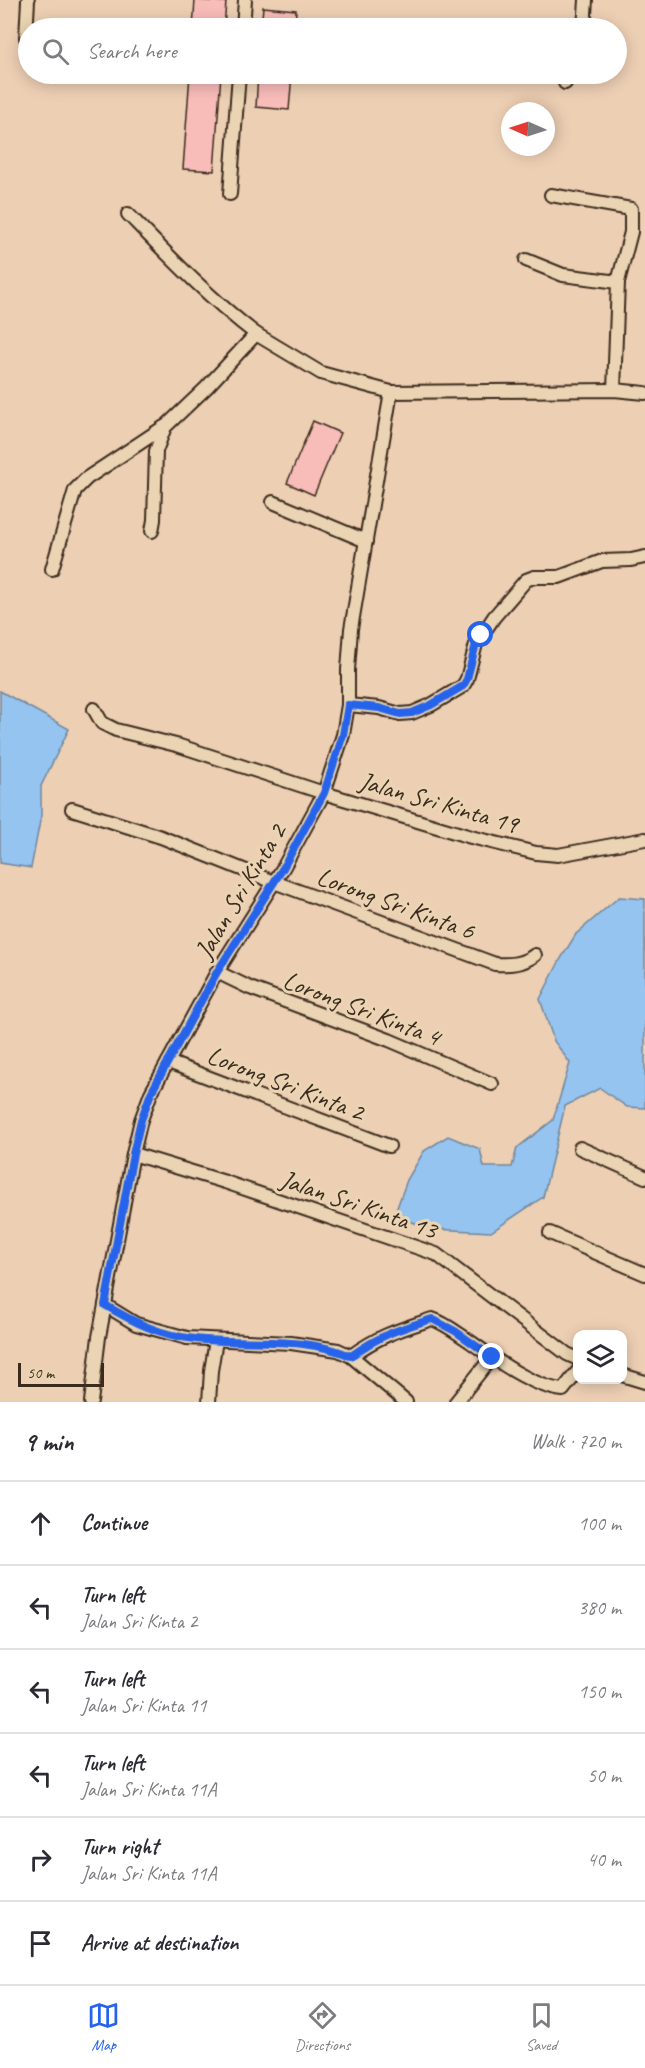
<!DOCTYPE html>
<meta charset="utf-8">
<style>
body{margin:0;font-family:Caveat,sans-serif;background:#f2f2f3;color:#2b2b33}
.controls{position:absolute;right:18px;bottom:18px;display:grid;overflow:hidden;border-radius:12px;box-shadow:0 3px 15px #0003}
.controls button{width:54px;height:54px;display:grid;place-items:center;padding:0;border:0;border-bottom:2px solid #e1e1e2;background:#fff;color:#2b2b33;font:30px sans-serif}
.compass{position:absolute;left:501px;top:102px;width:54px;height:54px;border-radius:50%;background:#fff;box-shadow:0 3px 15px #0003;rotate:273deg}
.scale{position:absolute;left:18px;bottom:15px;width:86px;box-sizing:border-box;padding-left:6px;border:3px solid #3b2a1e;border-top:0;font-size:16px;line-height:21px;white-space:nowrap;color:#3b2a1e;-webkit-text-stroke:4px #ead4b3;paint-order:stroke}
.stop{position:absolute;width:18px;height:18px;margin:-14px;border:4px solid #2563eb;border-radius:50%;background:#fff}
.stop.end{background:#2563eb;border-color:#fff;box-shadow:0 2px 6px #0008}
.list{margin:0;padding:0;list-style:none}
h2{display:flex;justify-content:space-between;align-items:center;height:78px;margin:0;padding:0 24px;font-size:26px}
h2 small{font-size:20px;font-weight:400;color:#7c7c81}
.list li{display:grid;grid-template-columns:39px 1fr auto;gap:18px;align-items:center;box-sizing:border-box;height:84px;padding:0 24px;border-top:2px solid #e1e1e2}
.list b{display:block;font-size:22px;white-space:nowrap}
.list p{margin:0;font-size:20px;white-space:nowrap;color:#7c7c81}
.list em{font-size:20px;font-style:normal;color:#7c7c81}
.icon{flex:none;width:33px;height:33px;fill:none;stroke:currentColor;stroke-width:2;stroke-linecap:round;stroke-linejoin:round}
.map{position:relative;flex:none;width:645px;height:1402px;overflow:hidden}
.search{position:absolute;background:#fff;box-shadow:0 3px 15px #0003;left:18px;right:18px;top:18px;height:66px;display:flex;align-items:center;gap:15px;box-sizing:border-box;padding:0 21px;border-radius:33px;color:#7c7c81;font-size:22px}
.sheet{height:582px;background:#fff}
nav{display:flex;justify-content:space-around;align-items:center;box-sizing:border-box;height:84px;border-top:2px solid #e1e1e2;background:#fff;font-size:16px;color:#7c7c81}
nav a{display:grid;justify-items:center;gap:3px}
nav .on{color:#2563eb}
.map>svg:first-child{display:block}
</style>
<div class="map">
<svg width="645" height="1402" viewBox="0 0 645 1402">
<rect width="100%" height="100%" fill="#edcfb4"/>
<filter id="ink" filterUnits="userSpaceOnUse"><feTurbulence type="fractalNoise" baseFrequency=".0167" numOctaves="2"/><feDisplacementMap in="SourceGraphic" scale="12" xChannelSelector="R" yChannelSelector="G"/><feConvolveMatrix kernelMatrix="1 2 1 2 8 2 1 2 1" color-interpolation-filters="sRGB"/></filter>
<g filter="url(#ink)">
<g fill="#95c4f0" stroke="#71869c" stroke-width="1.5">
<polygon points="0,691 69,729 41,786 41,816 31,868 0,863"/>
<polygon points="619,897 645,899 645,1108 627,1107 600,1088 565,1106 543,1197 491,1232 433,1229 394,1216 407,1180 424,1151 448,1136 480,1149 484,1167 512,1167 517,1148 553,1120 570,1063 554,1041 540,999 560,960 576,934"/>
</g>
<g fill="#f8bcb9" stroke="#3b2a1e" stroke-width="1.5">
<polygon points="195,0 226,2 224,28 193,28"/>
<polygon points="263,7 296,10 295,28 261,28"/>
<polygon points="190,74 221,74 214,171 183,169"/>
<polygon points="258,74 292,74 289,110 256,107"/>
<polygon points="313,421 340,433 314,495 287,483"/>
</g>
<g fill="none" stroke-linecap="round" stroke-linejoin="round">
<g stroke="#3b2a1e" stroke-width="16">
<g id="street">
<polyline points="243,28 245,0"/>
<polyline points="584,28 586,0"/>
<polyline points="26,38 28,0"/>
<polyline points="565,83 570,74"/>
<polyline points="230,194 239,74"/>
<polyline points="551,195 631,209 631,232 618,282 614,390"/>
<path d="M128 214C169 256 209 298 256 334"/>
<polyline points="526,260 563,275 618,282"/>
<polyline points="273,502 366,541"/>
<polyline points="152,531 154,520 156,451 165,427 206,388 256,334 321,373 391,392 614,390 645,393"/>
<polyline points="52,569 75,490 87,478 164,427"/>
<polyline points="348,705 379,708 400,714 412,713 431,705 463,686 467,679 476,644 494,617 526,580 534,577 559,577 602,561 631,560 645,557"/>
<polyline points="94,709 102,723 116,730 180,746 324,793 471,837 536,853 558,855 645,839"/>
<path d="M72 809 161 837 274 882 495 964C510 965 523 964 535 955"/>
<polyline points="217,972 250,988 389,1040 492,1084"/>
<polyline points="168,1062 389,1146"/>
<polyline points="580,1148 645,1177"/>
<polyline points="133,1154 225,1182 436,1254 567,1354 578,1359"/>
<polyline points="550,1233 645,1274"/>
<polyline points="105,1305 136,1324 187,1338 291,1343 338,1350 351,1356 406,1402"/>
<path d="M351 1356C380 1335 399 1330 432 1319 445 1323 457 1333 468 1340 493 1358 532 1387 563 1390L578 1371"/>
<polyline points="622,1375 645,1382"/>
<polyline points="91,1402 99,1337 133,1154 141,1120 151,1093 217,972 283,868 324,793 343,735 348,705 348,670 351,629 391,392"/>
<polyline points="209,1402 211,1371 216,1340"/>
<polyline points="456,1402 492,1357"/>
</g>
</g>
<use href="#street" stroke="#ead4b3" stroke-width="12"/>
</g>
</g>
<g fill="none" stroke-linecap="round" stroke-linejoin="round" filter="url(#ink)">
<path stroke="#2563eb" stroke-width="8" d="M481 635 476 644 467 679 463 686 431 705 412 713 400 714 379 708 348 705 343 735 324 793 283 868 217 972 151 1093 141 1120 133 1154 105 1305C133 1322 162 1336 195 1339 247 1345 302 1335 351 1356 380 1335 399 1329 432 1319L455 1331 492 1357"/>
</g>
<g text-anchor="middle" stroke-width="6" stroke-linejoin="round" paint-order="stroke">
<g font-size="26" fill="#3b2a1e" stroke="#ead4b3">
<text transform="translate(439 802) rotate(16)" y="9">Jalan Sri Kinta 19</text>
<text transform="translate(240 891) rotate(-59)" y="9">Jalan Sri Kinta 2</text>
<text transform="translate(396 903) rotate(20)" y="9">Lorong Sri Kinta 6</text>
<text transform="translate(362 1008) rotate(21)" y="9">Lorong Sri Kinta 4</text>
<text transform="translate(286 1083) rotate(21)" y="9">Lorong Sri Kinta 2</text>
<text transform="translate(359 1204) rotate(19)" y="9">Jalan Sri Kinta 13</text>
</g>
</g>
</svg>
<div class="controls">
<button><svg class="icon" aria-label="layers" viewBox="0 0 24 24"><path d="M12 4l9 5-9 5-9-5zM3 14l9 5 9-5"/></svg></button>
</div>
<svg class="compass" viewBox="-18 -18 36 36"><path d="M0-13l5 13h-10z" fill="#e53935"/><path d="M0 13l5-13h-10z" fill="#7c7c81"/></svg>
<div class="scale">50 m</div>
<div class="stop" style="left:481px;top:635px"></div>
<div class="stop end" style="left:492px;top:1357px"></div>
<div class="search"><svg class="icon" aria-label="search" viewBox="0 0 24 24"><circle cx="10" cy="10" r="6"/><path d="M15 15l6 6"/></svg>Search here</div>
</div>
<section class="sheet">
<h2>9 min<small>Walk · 720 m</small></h2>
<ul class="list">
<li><svg class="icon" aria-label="ahead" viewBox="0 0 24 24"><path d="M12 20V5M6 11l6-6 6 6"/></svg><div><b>Continue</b></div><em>100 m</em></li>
<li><svg class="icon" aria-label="left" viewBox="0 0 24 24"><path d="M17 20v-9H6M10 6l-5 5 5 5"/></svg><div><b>Turn left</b><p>Jalan Sri Kinta 2</p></div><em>380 m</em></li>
<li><svg class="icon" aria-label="left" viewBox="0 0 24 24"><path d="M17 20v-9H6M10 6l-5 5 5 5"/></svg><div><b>Turn left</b><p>Jalan Sri Kinta 11</p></div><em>150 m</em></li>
<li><svg class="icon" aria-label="left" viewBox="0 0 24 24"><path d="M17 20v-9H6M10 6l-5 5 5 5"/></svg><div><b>Turn left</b><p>Jalan Sri Kinta 11A</p></div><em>50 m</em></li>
<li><svg class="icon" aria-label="right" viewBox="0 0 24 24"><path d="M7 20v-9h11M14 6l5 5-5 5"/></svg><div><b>Turn right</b><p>Jalan Sri Kinta 11A</p></div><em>40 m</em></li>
<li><svg class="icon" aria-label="arrive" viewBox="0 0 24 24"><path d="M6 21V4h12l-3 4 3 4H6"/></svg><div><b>Arrive at destination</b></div></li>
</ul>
</section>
<nav>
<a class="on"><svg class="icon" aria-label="map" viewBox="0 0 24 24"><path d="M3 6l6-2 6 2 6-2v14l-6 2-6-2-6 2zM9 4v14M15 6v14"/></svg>Map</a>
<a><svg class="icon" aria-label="directions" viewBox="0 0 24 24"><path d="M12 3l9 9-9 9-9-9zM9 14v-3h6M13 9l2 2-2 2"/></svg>Directions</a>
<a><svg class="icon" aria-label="saved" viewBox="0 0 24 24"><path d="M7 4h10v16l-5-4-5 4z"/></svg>Saved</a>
</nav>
